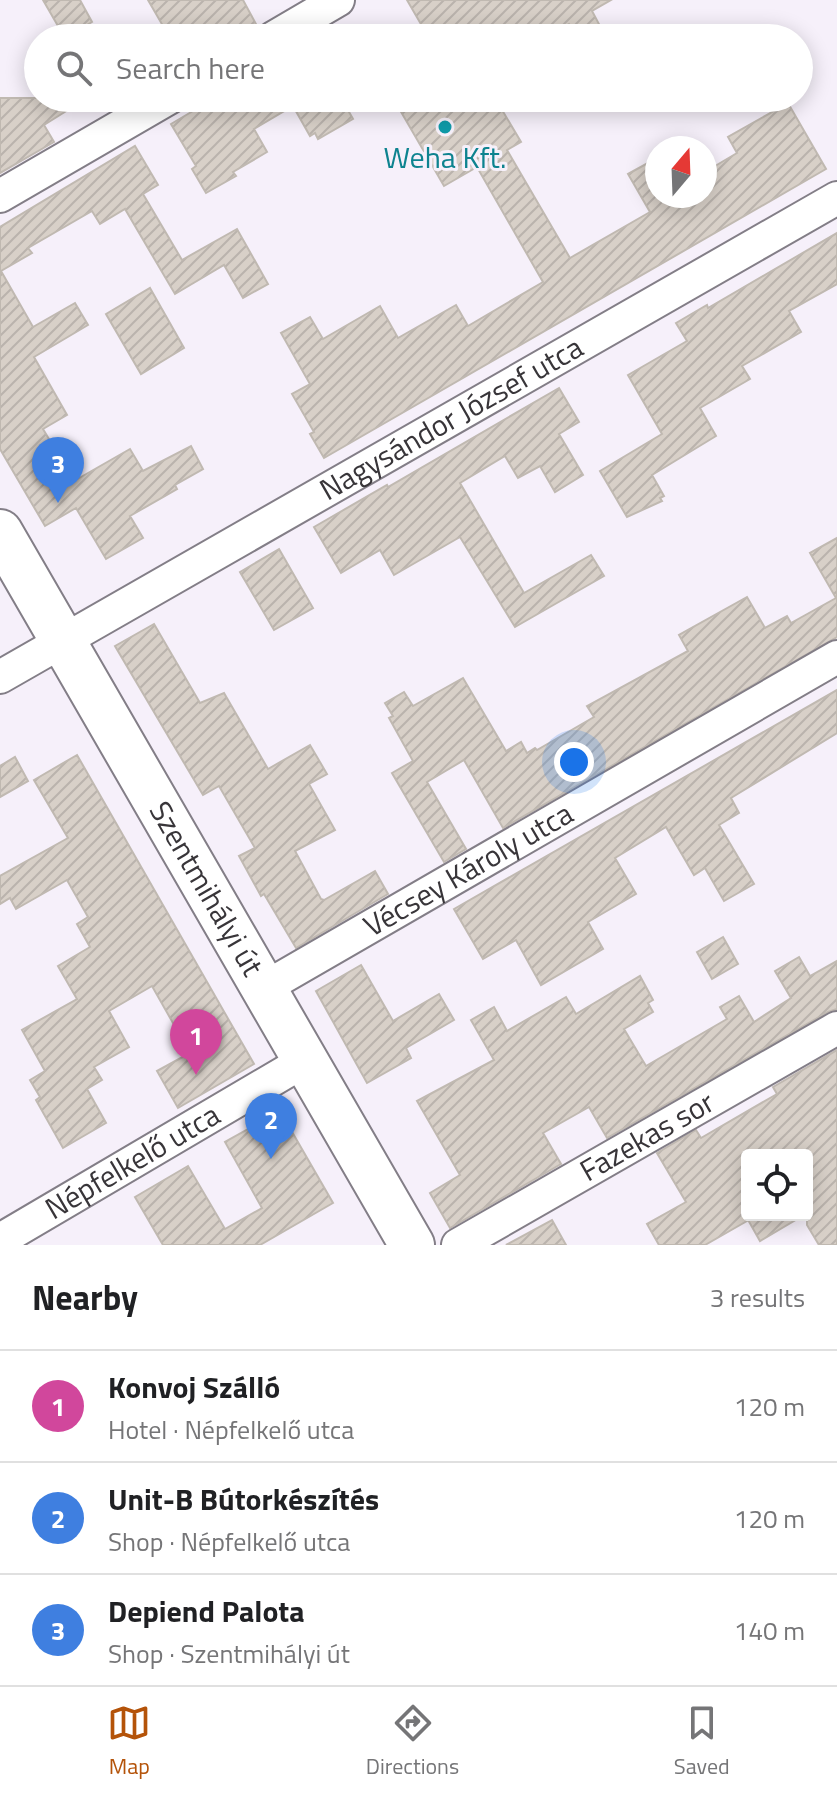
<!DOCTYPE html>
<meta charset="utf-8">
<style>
body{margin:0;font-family:"Titillium Web",sans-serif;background:#f2f2f2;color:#202124}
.controls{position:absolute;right:24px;bottom:24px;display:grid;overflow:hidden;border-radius:8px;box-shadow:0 4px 20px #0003}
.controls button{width:72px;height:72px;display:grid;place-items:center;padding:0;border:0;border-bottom:2px solid #e0e0e0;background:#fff;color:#202124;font:40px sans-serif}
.compass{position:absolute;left:645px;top:136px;width:72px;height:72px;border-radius:50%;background:#fff;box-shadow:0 4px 20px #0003;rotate:19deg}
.you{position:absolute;left:574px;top:762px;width:28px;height:28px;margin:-20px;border:6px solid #fff;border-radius:50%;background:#1a73e8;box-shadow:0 0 0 12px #1a73e833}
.badge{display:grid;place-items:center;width:52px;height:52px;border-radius:50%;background:#b45309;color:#fff;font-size:26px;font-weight:700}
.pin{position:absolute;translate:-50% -66px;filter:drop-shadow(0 2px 4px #0008)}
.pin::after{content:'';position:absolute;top:42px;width:28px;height:24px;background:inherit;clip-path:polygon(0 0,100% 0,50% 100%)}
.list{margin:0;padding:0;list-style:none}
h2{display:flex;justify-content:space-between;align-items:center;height:104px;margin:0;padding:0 32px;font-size:34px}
h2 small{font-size:26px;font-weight:400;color:#757577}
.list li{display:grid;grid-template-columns:52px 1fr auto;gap:24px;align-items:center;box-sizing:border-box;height:112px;padding:0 32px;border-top:2px solid #e0e0e0}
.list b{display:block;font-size:30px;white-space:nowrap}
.list p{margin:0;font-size:26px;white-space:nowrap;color:#757577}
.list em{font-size:26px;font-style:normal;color:#757577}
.icon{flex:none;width:44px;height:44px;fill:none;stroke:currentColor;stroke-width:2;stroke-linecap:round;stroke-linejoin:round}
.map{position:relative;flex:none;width:837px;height:1245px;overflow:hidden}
.search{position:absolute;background:#fff;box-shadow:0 4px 20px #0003;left:24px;right:24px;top:24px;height:88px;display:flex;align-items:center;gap:20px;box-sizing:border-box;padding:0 28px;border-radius:44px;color:#757577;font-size:30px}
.sheet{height:440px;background:#fff}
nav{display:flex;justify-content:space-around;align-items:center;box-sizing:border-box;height:112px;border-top:2px solid #e0e0e0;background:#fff;font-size:22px;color:#757577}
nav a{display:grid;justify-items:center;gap:4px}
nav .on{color:#b45309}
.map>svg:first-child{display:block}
</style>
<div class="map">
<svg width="837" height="1245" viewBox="0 0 837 1245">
<defs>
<pattern id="building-hatch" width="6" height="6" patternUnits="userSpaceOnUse" patternTransform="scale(2)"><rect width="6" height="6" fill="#d8d0c8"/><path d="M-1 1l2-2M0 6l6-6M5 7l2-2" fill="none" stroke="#bab3ad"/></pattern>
</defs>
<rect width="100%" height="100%" fill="#f6f0fa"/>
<g fill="url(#building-hatch)" stroke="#c0b9b1" stroke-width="2">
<polygon points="43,0 80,0 92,22 65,38"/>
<polygon points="148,0 243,0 256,24 232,38 170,38"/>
<polygon points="407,0 611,0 592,11 600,26 578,38 569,24 544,38 429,38"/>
<polygon points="0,98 87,98 44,125 54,142 0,173"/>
<polygon points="215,98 341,98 353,119 318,139 315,133 310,136 293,106 254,129 267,152 233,172 236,176 206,193 192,169 196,166 171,124"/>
<polygon points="393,98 495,98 521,142 507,150 570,258 650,212 628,174 657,158 657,196 705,196 705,172 737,153 728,137 788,103 826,169 324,458 310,434 314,432 292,394 310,384 281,333 310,317 323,339 380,306 398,338 456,305 468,326 543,282 477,167 444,186"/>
<polygon points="135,146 158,185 143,194 182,260 237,229 268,284 243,298 224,265 175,294 125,209 100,224 92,211 28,248 32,253 1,271 33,327 75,303 88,325 34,357 67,415 43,429 74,481 130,449 143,471 191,446 203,469 175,485 177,489 130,516 143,538 106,559 76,508 45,526 0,449 0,227"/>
<polygon points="837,233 837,284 789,311 801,332 742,366 750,379 700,408 716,436 652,475 664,496 660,498 662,501 627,517 600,471 662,434 628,375 687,341 676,323 707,305 708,308"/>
<polygon points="150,288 184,348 141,374 106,314"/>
<polygon points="559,388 579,422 559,434 583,475 555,492 540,466 518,478 505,456 460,483 524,593 591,555 604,576 515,627 460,537 394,575 380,550 341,573 314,527 387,485 388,487"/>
<polygon points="837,538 837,637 503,828 464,760 427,782 466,849 444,862 392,773 413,761 389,718 393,716 385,703 404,692 413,706 463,678 506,751 521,742 527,753 535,748 537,750 594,717 587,706 688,651 679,635 747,597 765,628 787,616 791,623 836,598 810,553"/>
<polygon points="279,549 313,608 274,630 240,572"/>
<polygon points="154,624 200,703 224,693 268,769 310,745 327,774 309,784 335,830 295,851 321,899 324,900 375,871 388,894 296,948 264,894 261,896 239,856 255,848 219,786 203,795 115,646"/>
<polygon points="837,690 837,733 731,798 739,813 719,825 754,884 724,901 705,868 694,875 666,827 615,858 636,894 588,922 603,949 541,985 516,940 483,959 454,909"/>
<polygon points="77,755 254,1064 178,1108 157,1071 190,1053 152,986 109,1011 129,1047 94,1067 102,1080 87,1089 106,1123 63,1148 36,1100 40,1097 30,1080 45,1071 22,1030 77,999 58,966 90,947 77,924 88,917 67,880 16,909 10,898 0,904 0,876 68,838 34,780"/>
<polygon points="15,757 28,781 0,797 0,766"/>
<polygon points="723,937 738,964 712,979 697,952"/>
<polygon points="799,957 810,976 837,961 837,1009 828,1012 607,1138 589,1107 543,1133 561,1164 450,1228 430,1193 460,1175 417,1101 494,1060 471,1020 494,1007 507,1031 566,997 576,1014 640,976 653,1000 648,1003 653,1012 624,1029 646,1066 727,1019 720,1007 739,996 754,1022 791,998 775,971"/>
<polygon points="361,965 393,1021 439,994 454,1020 406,1048 411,1058 367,1083 316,991"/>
<polygon points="837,1050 837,1245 819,1245 807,1225 807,1155 747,1155 747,1215 804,1215 760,1241 747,1218 747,1221 705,1245 659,1245 647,1224 686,1202 657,1153 696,1130 701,1138 777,1094 773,1087"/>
<polygon points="280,1111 333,1203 260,1245 163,1245 135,1197 188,1166 225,1229 262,1208 225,1142"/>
<polygon points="552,1220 566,1245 506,1245"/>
</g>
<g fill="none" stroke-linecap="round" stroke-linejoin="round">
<g stroke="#837e87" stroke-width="36">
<g id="street">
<polyline points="273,38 338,0"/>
<polyline points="0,196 169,98"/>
<path id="s1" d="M0 677 837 198"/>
<path id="s2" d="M264 988 837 657"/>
<path id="s3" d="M0 1240 306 1060"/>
<path id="s4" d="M458 1245 837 1028"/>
</g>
</g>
<g stroke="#837e87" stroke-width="48">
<g id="secondary">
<path id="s5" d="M0 532 412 1245"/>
</g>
</g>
<use href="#street" stroke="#fff" stroke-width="32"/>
<use href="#secondary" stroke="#fff" stroke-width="44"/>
</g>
<circle fill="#0f9aa8" stroke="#f6f0fa" stroke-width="3" cx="445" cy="127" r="8"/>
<g text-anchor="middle" stroke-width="6" stroke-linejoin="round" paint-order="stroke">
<g font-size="30" fill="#0d838f" stroke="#f6f0fa">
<text x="445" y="168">Weha Kft.</text>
</g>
<g font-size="30" fill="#383539" stroke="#f6f0fa">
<text dy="10" stroke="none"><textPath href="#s1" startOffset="520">Nagysándor József utca</textPath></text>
<text dy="10" stroke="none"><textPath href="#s2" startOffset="236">Vécsey Károly utca</textPath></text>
<text dy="10" stroke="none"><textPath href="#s5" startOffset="412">Szentmihályi út</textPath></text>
<text dy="10" stroke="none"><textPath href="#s4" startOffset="218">Fazekas sor</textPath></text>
<text dy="10" stroke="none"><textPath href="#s3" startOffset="154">Népfelkelő utca</textPath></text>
</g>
</g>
</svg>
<div class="controls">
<button><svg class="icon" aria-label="locate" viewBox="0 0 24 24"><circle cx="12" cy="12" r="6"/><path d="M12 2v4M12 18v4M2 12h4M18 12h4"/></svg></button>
</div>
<svg class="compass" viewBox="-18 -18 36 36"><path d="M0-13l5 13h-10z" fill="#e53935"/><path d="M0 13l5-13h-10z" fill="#757577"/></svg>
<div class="you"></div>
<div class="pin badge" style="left:196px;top:1075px;background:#d1479c">1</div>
<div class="pin badge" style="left:271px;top:1159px;background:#3f7fe0">2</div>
<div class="pin badge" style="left:58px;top:503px;background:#3f7fe0">3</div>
<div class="search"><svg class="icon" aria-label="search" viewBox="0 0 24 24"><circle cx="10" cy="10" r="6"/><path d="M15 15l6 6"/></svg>Search here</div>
</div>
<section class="sheet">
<h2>Nearby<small>3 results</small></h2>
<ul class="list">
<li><span class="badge" style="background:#d1479c">1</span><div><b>Konvoj Szálló</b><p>Hotel · Népfelkelő utca</p></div><em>120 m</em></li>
<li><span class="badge" style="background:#3f7fe0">2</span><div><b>Unit-B Bútorkészítés</b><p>Shop · Népfelkelő utca</p></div><em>120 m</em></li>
<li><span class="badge" style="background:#3f7fe0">3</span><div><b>Depiend Palota</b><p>Shop · Szentmihályi út</p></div><em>140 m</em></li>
</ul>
</section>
<nav>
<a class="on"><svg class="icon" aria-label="map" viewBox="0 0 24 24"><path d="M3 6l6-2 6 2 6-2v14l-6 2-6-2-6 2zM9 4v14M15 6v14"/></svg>Map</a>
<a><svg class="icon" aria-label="directions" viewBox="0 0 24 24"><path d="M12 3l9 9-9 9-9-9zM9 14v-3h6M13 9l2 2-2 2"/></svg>Directions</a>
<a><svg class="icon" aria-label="saved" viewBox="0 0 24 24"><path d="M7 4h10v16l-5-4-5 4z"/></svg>Saved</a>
</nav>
